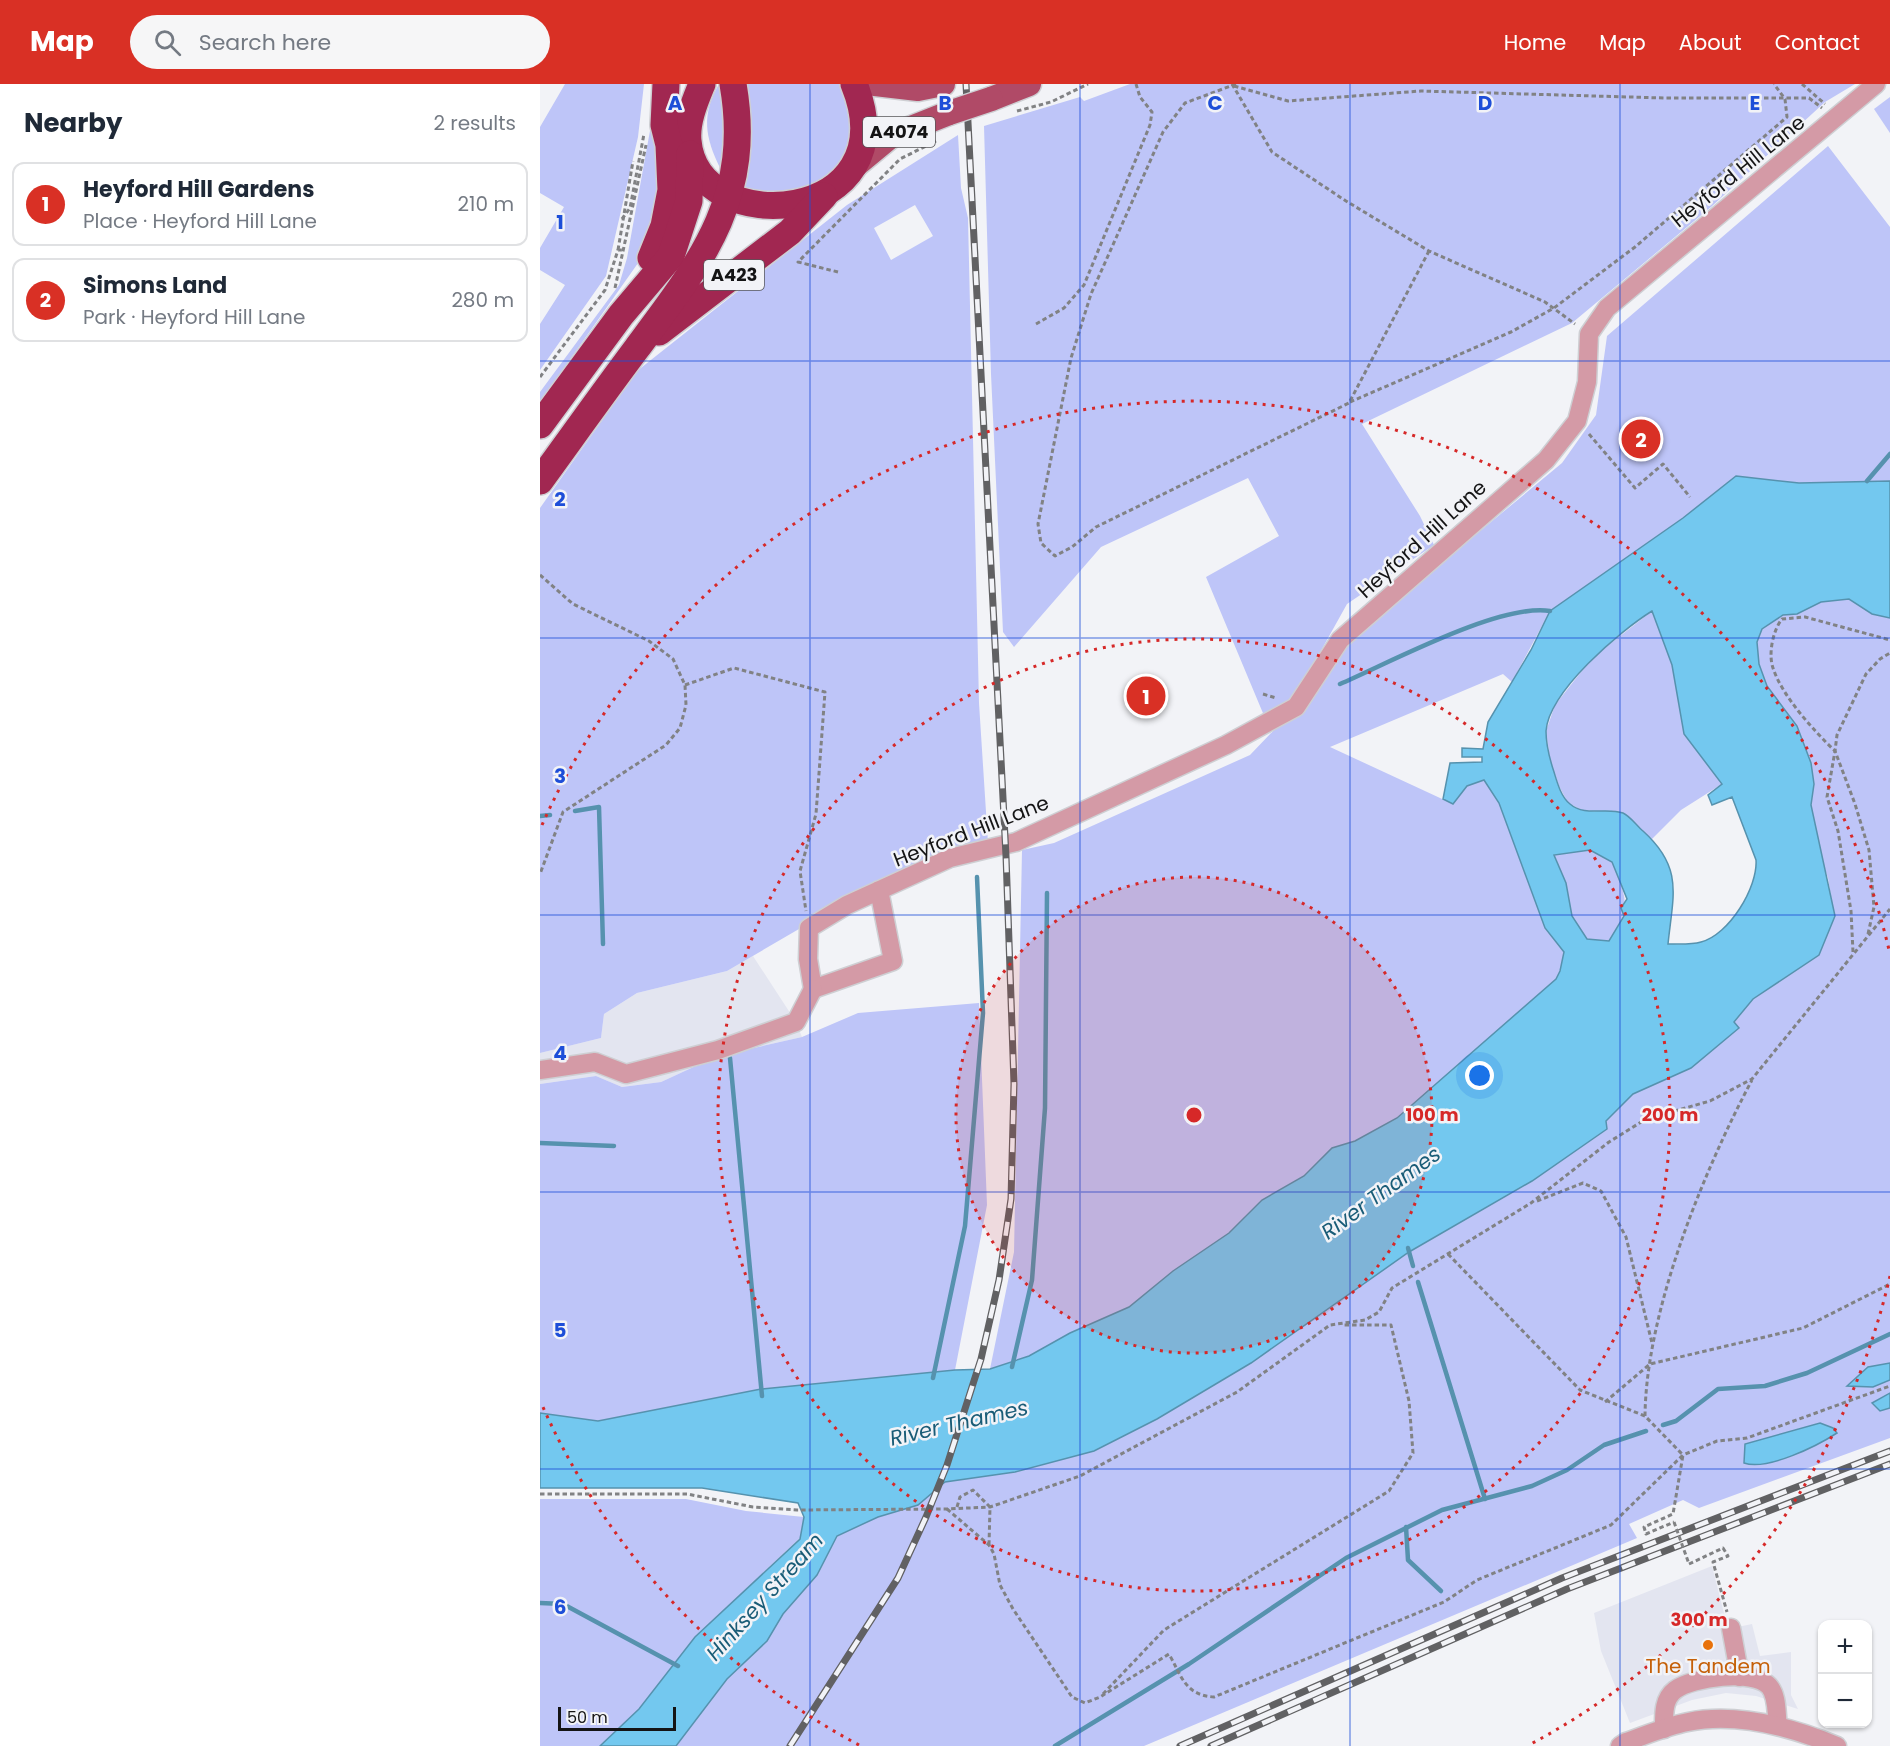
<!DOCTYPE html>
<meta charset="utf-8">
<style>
body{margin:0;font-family:Poppins,sans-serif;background:#f6f6f7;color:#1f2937}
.controls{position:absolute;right:18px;bottom:18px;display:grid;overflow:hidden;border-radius:12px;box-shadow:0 2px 4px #0004}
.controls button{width:54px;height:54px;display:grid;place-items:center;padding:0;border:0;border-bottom:2px solid #e0e1e3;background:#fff;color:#1f2937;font:30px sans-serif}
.scale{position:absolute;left:18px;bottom:15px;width:118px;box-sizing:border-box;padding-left:6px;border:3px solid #141415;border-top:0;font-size:16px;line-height:21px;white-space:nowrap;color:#141415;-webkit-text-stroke:4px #f2f3f7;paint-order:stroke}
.you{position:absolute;left:940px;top:992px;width:21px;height:21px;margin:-15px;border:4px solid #fff;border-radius:50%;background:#1a73e8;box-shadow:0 0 0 9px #1a73e833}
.badge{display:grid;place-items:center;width:39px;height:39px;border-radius:50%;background:#d93025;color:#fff;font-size:20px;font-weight:700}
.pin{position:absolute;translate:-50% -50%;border:3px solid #fff;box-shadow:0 2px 6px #0006}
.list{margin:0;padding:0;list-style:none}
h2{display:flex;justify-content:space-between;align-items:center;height:78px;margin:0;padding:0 24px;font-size:26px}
h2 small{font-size:20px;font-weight:400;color:#747a83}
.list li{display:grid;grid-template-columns:39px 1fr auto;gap:18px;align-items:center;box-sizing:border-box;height:84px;margin:0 12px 12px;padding:0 12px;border:2px solid #e0e1e3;border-radius:12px}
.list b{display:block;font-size:22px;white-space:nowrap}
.list p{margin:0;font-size:20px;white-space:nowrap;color:#747a83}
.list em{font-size:20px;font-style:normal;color:#747a83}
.icon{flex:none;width:33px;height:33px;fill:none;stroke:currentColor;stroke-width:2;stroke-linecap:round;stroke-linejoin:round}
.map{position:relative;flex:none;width:1350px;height:1662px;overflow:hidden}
header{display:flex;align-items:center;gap:36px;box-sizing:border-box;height:84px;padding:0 30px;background:#d93025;color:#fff}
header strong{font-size:28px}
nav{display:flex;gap:33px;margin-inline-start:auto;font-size:21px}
.search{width:420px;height:54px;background:#f6f6f7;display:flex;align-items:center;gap:15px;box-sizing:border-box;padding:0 21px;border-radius:33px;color:#747a83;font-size:22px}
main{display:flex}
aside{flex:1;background:#fff}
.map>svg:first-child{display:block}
</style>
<header>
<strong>Map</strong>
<div class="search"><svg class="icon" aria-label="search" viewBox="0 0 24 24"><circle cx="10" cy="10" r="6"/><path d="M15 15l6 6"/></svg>Search here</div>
<nav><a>Home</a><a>Map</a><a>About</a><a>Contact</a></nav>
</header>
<main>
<aside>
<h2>Nearby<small>2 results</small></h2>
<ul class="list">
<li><span class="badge">1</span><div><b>Heyford Hill Gardens</b><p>Place · Heyford Hill Lane</p></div><em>210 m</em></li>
<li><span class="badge">2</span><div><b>Simons Land</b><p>Park · Heyford Hill Lane</p></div><em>280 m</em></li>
</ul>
</aside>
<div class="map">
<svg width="1350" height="1662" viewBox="0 0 1350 1662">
<rect width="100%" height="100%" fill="#f2f3f7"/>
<g fill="#e3e5f0">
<polygon points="213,872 256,938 262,953 205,966 160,980 121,998 82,1003 56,992 0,1000 0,969 61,954 64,930 97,909 187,887"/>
<polygon points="1172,1482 1188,1545 1212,1540 1220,1572 1251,1568 1251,1611 1258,1625 1216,1612 1186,1609 1152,1616 1090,1639 1061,1567 1054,1529"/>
</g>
<g fill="#bec5f8" fill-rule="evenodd">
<polygon points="25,0 104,0 98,53 66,192 0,286 0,240 25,201 0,186 0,164 24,123 0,109 0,43"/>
<path d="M179 0H184L187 72 180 84C165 53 161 31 179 0Z"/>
<path d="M203 0H299C324 33 308 87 272 104 265 108 229 112 221 111 214 109 206 105 199 102Z"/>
<polygon points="590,0 1315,0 1285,18 1171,123 1032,239 822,340 880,432 894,461 807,520 753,617 725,634 666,493 739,452 708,394 561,463 474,563 463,548 451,290 444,42 540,13 544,17"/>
<polygon points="1350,13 1350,49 1334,25"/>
<polygon points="115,19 124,104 103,172 0,318 0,308 79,201 87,174"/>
<path d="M418 51 421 104 428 134 439 619 448 759 314 813 187 887 97 909 64 930 61 954 0 969V424L97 287 307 121ZM375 121 393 152 351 176 334 144Z"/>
<polygon points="1288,62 1350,143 1350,397 1259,399 1196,392 1143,434 1010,527 972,598 963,590 790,663 913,720 927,702 944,695 959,719 1005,844 1024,868 1020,887 1016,895 857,1034 815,1057 792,1064 764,1092 722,1116 689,1149 633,1187 589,1223 530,1249 489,1272 450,1285 474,1168 482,766 514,759 710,671 784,594 804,560 1022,379 1056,331 1067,252"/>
<polygon points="1309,515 1332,530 1350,534 1350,1354 1159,1424 1143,1416 1089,1440 1097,1454 604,1662 136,1662 187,1595 227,1557 243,1530 277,1491 297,1452 338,1433 378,1421 405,1398 475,1388 554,1367 617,1335 711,1279 869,1168 992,1097 1043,1060 1093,1010 1151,984 1199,944 1194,939 1213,915 1279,871 1294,832 1288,794 1276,758 1271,721 1274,700 1257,642 1227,602 1219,580 1217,558 1222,545 1243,531 1257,530 1281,518"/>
<polygon points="1112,527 1132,581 1144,650 1182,700 1141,726 1112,755 1083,730 1042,726 1028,719 1019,702 1010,676 1006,647 1015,621 1052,574"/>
<path d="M1050 766 1072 778C1086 812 1093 824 1069 857L1047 856 1032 832 1026 799 1014 770Z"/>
<polygon points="439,919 447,1121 415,1286 221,1305 58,1337 0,1329 0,1000 56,992 82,1003 121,998 160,980 205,966 262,953 318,929"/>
<polygon points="0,1415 146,1415 206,1427 264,1433 260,1454 155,1553 99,1625 60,1662 0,1662"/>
</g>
<g fill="#73c8ef" stroke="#5692ae" stroke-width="1.5" fill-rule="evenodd">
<path d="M1196 392 1259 399 1350 397V534L1332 530 1309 515 1281 518 1257 530 1243 531 1222 545 1217 558 1219 580 1227 602 1257 642 1271 679 1274 700 1271 721 1295 832 1279 871 1213 915 1194 938 1199 944 1151 984 1093 1010 1066 1037 1067 1045 992 1097 869 1168 711 1279 617 1335 554 1367 475 1388 405 1398 378 1421 338 1433 297 1452 277 1491 243 1530 227 1557 187 1595 136 1662H60L99 1625 155 1553 260 1455 264 1433 258 1419 162 1404H0V1329L58 1337 221 1305 415 1286 450 1285 489 1272 530 1249 589 1223 633 1187 689 1149 722 1116 764 1092 792 1064 815 1057 857 1034 1016 895 1020 887 1024 868 1005 844 959 719 944 696 927 702 913 720 903 715 910 679 942 678V673H922V664L943 665 948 638 991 566 1010 527 1143 434ZM1112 527 1132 581 1144 650 1182 700 1168 711 1172 721 1192 713 1216 776C1218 803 1189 851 1161 858 1151 861 1137 860 1128 860 1133 811 1144 784 1103 747 1097 742 1090 732 1083 729 1066 723 1045 733 1030 720 1021 713 1017 698 1014 688 1010 676 1006 660 1006 647 1009 607 1080 547 1112 527ZM1050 766 1072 778 1087 815 1081 824 1084 832 1069 857 1047 855 1032 832 1026 799 1014 771Z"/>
<polygon points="1350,1279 1350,1296 1333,1303 1307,1302 1328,1283"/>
<polygon points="1350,1309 1350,1324 1340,1327 1332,1319"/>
<path d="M1280 1339 1293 1344 1297 1349C1277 1362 1227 1387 1204 1379L1205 1360Z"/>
</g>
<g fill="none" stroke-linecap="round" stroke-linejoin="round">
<g stroke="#5692ae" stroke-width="4.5">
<polyline points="1327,397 1350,370"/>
<path d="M800 600C849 579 960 519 1010 527"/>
<polyline points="35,727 59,723 63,860"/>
<polyline points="0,732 10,731"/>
<polyline points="190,974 222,1312"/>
<polyline points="0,1059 74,1062"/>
<polyline points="868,1164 873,1182"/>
<polyline points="878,1198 945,1415"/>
<polyline points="472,1283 492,1196 505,1024 507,809"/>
<polyline points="393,1294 425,1142 443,929 437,793"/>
<polyline points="1123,1341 1136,1337 1178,1305 1225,1302 1267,1289 1350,1250"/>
<polyline points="866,1443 868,1476 901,1507"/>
<polyline points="0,1519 23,1520 138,1582"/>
<polyline points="515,1662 649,1580 806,1474 902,1426 992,1402 1027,1386 1064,1361 1106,1347"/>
</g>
<g stroke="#cecfd3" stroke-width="21">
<g id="minor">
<polyline points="339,806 353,877 273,905 268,875 269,844 307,821 410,774 476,758 686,661 756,623 800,556 1006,376 1037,337 1047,298 1049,250 1067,224 1336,0"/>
<polyline points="0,986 55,978 86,990 178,966 256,938 273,905"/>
<polyline points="1191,1544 1200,1593"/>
<path d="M1124 1645C1124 1631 1123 1615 1135 1606 1152 1593 1213 1585 1229 1602 1238 1612 1236 1630 1238 1642"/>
<path d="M1080 1662 1086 1658C1106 1651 1127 1642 1148 1638 1197 1628 1251 1643 1297 1662"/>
</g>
</g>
<g stroke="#cecfd3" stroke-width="27">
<g id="major">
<polyline points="335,0 378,5 403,0"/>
<polyline points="451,15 489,0"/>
<polyline points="316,81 351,52 409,29"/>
</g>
</g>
<g stroke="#cecfd3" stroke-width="30">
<g id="highway">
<path d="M162 0C155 17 146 38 148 57 157 159 371 140 314 0"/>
<polyline points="111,174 124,142 131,106 129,61 124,41 126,0"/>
<polyline points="119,248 250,148 284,112"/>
<polyline points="0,341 81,231 131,172 149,117 150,70"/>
<path d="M0 397C32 353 64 308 97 264 161 178 213 114 193 0"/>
</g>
</g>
<g stroke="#818284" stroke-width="3" stroke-dasharray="4.5 3" stroke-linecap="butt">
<polyline points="692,0 732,68 806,117 889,167 1005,218 1035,240"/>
<polyline points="696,0 645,19 623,48 576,154 551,210 531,274 498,440 501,459 515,472 532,463 556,443 809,319 889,167"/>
<polyline points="1262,0 1285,20"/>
<polyline points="694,2 748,17 881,7 1124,14 1269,14 1282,24"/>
<polyline points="477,27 511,18 548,0"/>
<polyline points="82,135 90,124 104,50"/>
<polyline points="78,166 93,77"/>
<polyline points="298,188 258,178 360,75 396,57"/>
<polyline points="75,204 106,61"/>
<polyline points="496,240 524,224 544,201 610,41 612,28 600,13 596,0"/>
<polyline points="0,293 65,206 78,166 84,166"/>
<polyline points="810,318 971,248 1014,224 1095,163 1247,33 1245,15 1234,0"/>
<polyline points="1049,350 1095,404 1123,380 1150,413"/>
<polyline points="0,491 33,520 109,557 133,575 145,601 146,621 140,644 126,661 23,728 0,790"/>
<polyline points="145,601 194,584 285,608 276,730 260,787 266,827"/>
<polyline points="723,610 736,614"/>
<polyline points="1328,850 1334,823 1329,766 1315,720 1295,667 1297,651 1326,590 1340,575 1350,569"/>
<path d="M1313 868 1311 827 1298 747 1287 713 1295 667C1274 647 1242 612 1233 584 1228 570 1233 546 1242 535L1265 533 1350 556"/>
<polyline points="997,1117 1043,1099 1061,1107 1086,1153 1112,1259"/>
<polyline points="908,1170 1040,1306 1105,1332 1143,1371 1133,1430 1104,1443 1106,1450 1134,1438"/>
<polyline points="1065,1318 1110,1280 1263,1244 1350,1200"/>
<path d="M1105 1332C1106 1228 1163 1088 1212 996"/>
<polyline points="0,1410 147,1410 213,1423 257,1426 406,1425 450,1423 540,1392 697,1308 790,1241 825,1236 839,1228 852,1204 991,1119 1069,1058 1106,1035 1170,1017 1212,995 1350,825"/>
<polyline points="417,1423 420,1413 433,1406 450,1423 449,1461"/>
<path d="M407 1425 449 1461 454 1470 460 1501 473 1525 532 1613 545 1619 560 1613 629 1570C642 1593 645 1611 674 1613L904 1518 937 1496 1071 1441 1143 1371 1177 1357 1207 1354 1350 1302"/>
<polyline points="1149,1480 1183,1464 1188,1472 1173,1478 1187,1528"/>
<polyline points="563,1610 624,1546 849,1407 873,1369 869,1317 851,1241 804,1241"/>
</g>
<use href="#minor" stroke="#d49aa6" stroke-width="18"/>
<use href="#major" stroke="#b04a67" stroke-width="24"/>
<use href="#highway" stroke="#a12751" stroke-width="27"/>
<g stroke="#616163" stroke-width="7">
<g id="rail">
<polyline points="250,1662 358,1494 386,1433 407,1381 441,1275 459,1196 471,1115 474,1000 466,772 426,0"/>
<polyline points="640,1662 1022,1494 1350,1367"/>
<polyline points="671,1662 1027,1505 1350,1380"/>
</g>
</g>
<use href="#rail" stroke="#f2f3f7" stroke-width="4.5" stroke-dasharray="14" stroke-linecap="butt"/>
<g stroke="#cecfd3" stroke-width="27" stroke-linecap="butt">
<polyline id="major-bridge" points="409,29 451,15"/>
</g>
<polyline stroke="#818284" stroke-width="3" stroke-dasharray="4.5 3" stroke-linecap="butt" points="1134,1438 1149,1480"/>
<use href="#major-bridge" stroke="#b04a67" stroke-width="24"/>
</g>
<path fill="none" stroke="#1d4ed8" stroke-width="1.5" stroke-opacity="0.55" d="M270 0V1662M540 0V1662M810 0V1662M1080 0V1662M0 277H1350M0 554H1350M0 831H1350M0 1108H1350M0 1385H1350"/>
<circle cx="654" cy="1031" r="238" fill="#d62828" fill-opacity=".12"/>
<g fill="none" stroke="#d62828" stroke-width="3" stroke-dasharray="3 6">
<circle cx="654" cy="1031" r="238"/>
<circle cx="654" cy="1031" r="476"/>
<path d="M1350 1192A714 714 0 0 1 989 1661M319 1661A714 714 0 0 1 2 1321M2 741A714 714 0 0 1 1350 870"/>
</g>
<circle fill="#e8710a" stroke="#f2f3f7" stroke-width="2" cx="1168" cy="1561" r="6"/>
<g text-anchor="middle" stroke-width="5" stroke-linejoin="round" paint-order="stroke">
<g fill="#f2f3f7" stroke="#575759" stroke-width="1.5">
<rect x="323" y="33" width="72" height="30" rx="4.5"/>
<rect x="164" y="176" width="60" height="30" rx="4.5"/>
</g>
<g font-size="18" font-weight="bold" fill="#141415">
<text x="359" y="54">A4074</text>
<text x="194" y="197">A423</text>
</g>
<g font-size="20" fill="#141415" stroke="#f2f3f7">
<text transform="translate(1198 87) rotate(-39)" y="7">Heyford Hill Lane</text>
<text transform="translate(882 455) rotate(-42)" y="7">Heyford Hill Lane</text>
<text transform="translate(431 747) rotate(-21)" y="7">Heyford Hill Lane</text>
</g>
<g font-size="20" fill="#c56008" stroke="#f2f3f7">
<text x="1168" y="1589">The Tandem</text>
</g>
<g font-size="21" font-style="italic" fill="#195c77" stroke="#f2f3f7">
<text transform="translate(841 1109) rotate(-36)" y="7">River Thames</text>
<text transform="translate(419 1339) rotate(-13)" y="7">River Thames</text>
<text transform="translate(225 1513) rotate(-48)" y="7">Hinksey Stream</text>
</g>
</g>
<g font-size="20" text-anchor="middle" font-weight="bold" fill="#1d4ed8" stroke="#f2f3f7" stroke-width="5" stroke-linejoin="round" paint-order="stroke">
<text x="135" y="26">A</text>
<text x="405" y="26">B</text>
<text x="675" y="26">C</text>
<text x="945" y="26">D</text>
<text x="1215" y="26">E</text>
<text x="20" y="145">1</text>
<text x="20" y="422">2</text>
<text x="20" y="699">3</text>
<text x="20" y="976">4</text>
<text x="20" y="1253">5</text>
<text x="20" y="1530">6</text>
</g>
<circle cx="654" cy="1031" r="9" fill="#d62828" stroke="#f2f3f7" stroke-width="3"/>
<g font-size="18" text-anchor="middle" font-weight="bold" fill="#d62828" stroke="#f2f3f7" stroke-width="5" stroke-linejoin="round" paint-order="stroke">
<text x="892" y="1037">100 m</text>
<text x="1130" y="1037">200 m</text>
<text x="1159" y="1542">300 m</text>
</g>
</svg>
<div class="controls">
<button>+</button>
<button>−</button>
</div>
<div class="scale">50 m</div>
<div class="you"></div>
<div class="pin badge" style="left:606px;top:612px">1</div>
<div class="pin badge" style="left:1101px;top:355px">2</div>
</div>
</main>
